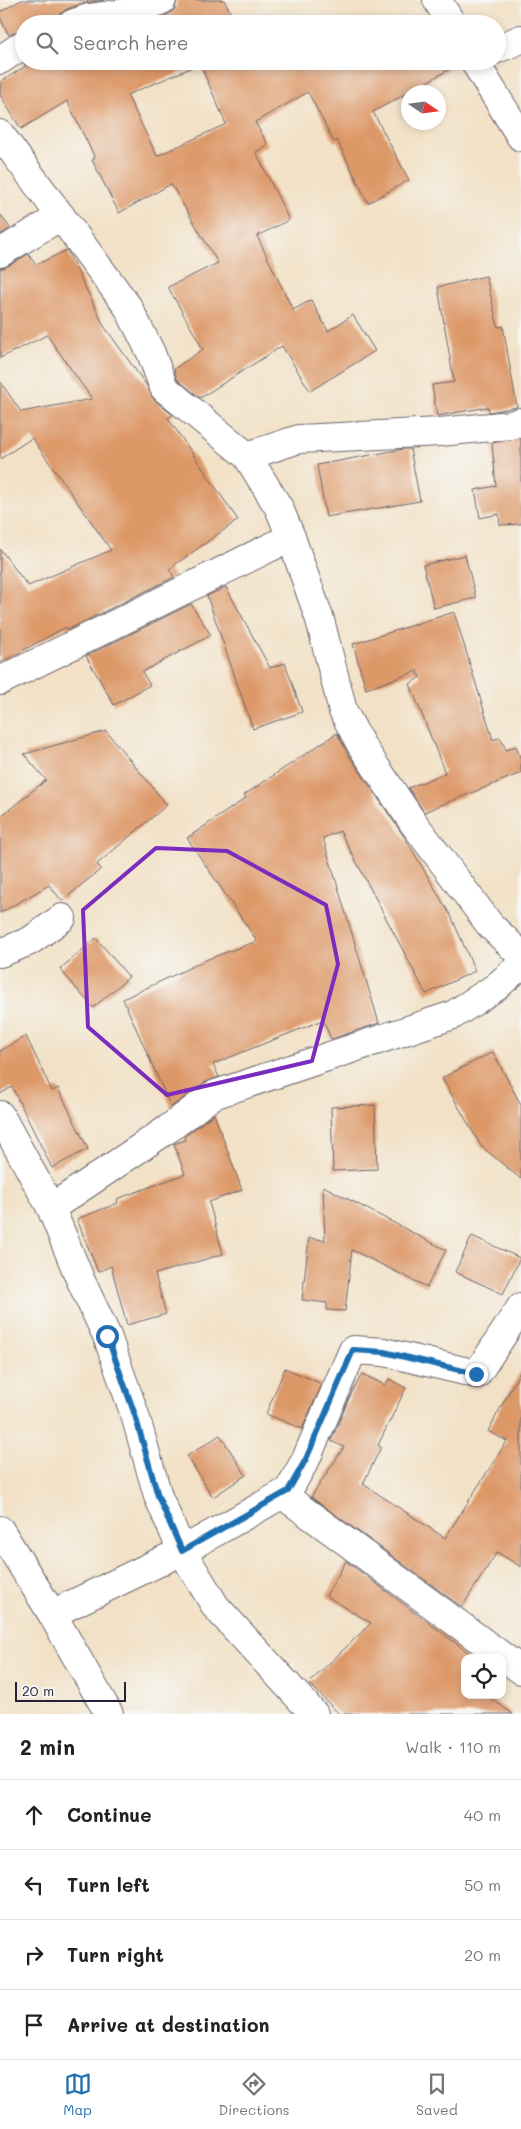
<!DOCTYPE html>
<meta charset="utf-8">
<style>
body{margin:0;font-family:Mali,sans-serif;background:#f2f2f2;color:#202124}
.controls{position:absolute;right:15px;bottom:15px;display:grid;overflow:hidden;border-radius:10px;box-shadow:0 2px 8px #0003}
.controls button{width:45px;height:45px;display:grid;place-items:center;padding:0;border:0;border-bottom:1px solid #e0e0e0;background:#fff;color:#202124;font:25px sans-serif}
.compass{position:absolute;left:401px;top:85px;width:45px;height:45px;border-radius:50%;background:#fff;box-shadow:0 2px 8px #0003;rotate:103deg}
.scale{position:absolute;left:15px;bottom:12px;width:111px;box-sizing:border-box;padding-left:5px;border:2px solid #22223b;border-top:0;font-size:14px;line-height:18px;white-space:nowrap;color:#22223b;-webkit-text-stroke:4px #f6f6f2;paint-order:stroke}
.stop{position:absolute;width:15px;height:15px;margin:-11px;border:4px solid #1f6fb2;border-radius:50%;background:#fff}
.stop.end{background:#1f6fb2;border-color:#fff;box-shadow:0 1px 5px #0008}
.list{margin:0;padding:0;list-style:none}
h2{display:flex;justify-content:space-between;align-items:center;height:65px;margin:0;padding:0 20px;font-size:21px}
h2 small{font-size:16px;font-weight:400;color:#757577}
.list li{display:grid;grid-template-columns:32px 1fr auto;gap:15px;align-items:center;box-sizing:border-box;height:70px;padding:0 20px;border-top:1px solid #e0e0e0}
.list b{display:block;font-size:19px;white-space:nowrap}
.list em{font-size:16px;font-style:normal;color:#757577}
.icon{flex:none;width:28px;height:28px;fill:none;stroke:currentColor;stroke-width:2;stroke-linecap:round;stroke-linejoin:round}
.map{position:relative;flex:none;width:521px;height:1714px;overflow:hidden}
.search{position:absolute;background:#fff;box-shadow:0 2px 8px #0003;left:15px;right:15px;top:15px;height:55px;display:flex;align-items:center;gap:12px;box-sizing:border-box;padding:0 18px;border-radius:28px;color:#757577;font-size:19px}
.sheet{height:345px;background:#fff}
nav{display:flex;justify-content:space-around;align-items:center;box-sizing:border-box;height:70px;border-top:1px solid #e0e0e0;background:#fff;font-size:14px;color:#757577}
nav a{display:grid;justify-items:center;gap:2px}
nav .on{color:#1f6fb2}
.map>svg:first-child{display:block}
</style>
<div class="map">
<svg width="521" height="1714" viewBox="0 0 521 1714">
<rect width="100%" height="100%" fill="#f6f6f2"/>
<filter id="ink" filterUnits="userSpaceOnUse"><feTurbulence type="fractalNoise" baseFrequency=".02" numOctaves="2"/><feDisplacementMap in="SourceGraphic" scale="10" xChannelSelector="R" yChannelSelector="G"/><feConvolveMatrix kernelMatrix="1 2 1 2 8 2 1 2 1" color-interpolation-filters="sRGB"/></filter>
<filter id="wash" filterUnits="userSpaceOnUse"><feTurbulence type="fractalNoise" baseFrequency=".0096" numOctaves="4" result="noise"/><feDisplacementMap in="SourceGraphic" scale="20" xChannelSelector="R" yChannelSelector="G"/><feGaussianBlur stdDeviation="1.12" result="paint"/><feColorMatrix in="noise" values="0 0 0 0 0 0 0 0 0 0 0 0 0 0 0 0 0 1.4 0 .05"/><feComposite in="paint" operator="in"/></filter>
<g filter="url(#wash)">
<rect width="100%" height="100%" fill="#f2e1c6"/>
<g id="blocks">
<g fill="#dd9867" fill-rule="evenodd">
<polygon points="21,0 104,0 84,3 67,9 60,14 57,24 24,24 24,28 9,35 0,18 0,12"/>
<polygon points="177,0 224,0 237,24 147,24 169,14 175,9"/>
<path d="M26 61H458L459 64 373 112 409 180 368 203 337 140 334 142 308 92 255 122 268 145 256 152 289 220 257 236 293 310 311 300 328 331 353 315 375 351 310 391 282 346 200 398 177 379 174 369 203 349 168 287 218 263 171 184 119 213 92 160 95 158 67 101 21 129 0 95V82L26 66 24 63ZM200 64 226 124 157 156 127 95Z"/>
<polygon points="0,214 10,228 0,235"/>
<polygon points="67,250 104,326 147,386 154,400 173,415 168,418 238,520 169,569 174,577 67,630 66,627 0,663 0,549 28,586 111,550 32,438 0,459 0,381 21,412 92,399 47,335 0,358 0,269 8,266 28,254 36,265"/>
<polygon points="486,276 498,327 503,326 517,407 489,412 488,407 437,416 432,385 454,382 438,287"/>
<polygon points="521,438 521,524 500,525 499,514 480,518 475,490 496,486 492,443"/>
<polygon points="403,449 410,449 420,501 326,517 317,465"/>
<polygon points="465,555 476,598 434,608 423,565"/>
<polygon points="226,587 270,668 285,663 302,712 253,729 207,596"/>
<polygon points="191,604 211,635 142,672 150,685 114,705 86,656"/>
<polygon points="454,612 493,740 500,737 506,750 516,746 521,760 521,773 424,812 408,788 445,773 410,684 420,677 417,671 366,689 353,644"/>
<polygon points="106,731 167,805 97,864 101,869 62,901 49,885 0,913 0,817 46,780 24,754"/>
<polygon points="337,733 348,754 407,841 452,918 475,971 426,994 340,831 323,838 379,1023 331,1039 323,1020 213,1064 219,1077 204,1083 171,1107 123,999 208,959 257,941 187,838 246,798 244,795"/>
<polygon points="96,938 129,977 93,1008 60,969"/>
<polygon points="26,1036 52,1091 58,1088 88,1149 52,1168 12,1087 0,1094 0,1051"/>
<polygon points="493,1052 521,1105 521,1179 481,1146 442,1078"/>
<polygon points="375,1105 377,1169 333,1171 331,1107"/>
<polygon points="214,1114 242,1190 209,1202 223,1254 155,1274 166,1314 127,1325 111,1266 98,1272 77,1219 118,1203 117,1199 185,1174 174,1144 185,1140 184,1137"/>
<polygon points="323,1186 446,1250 427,1287 352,1250 345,1311 327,1310 327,1303 302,1300 309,1238 325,1240"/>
<polygon points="472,1236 520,1258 503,1294 455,1272"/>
<polygon points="285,1368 322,1384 302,1429 266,1414"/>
<polygon points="521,1370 521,1567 497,1552 462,1607 311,1497 344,1447 331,1441 350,1396 362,1374 385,1385 389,1379 406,1388 378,1445 381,1447 363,1484 445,1538 507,1441 488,1431"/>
<polygon points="220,1435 246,1475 213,1497 187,1456"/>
<polygon points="346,1561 473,1656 472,1658 465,1658 465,1667 459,1676 465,1680 465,1695 486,1695 513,1714 339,1714 309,1683 371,1623 326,1596"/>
</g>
</g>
</g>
<g filter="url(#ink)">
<use href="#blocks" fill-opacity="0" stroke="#6b656c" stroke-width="1"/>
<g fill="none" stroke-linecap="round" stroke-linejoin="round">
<g stroke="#6b656c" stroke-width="30">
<g id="minor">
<polyline points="437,0 452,24"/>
<polyline points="72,24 89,18 137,11 162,0"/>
<polyline points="497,49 521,39"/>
<polyline points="0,60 24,44"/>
<polyline points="474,61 521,137"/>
<polyline points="0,134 128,307 151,353 164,388 247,456 279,508 291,537 320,620 343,711 361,745 412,821 490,925 521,955"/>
<polyline points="0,253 61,216"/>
<polyline points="247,456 299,439 440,432 511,425 521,422"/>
<polyline points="0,681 291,537"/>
<polyline points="0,953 30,941 62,918"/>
<polyline points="0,1115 51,1208 80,1279 107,1336 135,1415 158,1496 182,1551 288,1491 306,1459 353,1350 384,1352 477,1374 521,1307"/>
<polyline points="51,1208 168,1129 213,1095 453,1015 496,987 521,965"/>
<polyline points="288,1491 291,1501 521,1670"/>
<polyline points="0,1530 52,1614 109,1714"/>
<polyline points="52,1614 182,1551 216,1607 314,1714"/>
</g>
</g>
<use href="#minor" stroke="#fff" stroke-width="28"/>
</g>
</g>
<g fill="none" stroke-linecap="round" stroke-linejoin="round" filter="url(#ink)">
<polyline stroke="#1f6fb2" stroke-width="6" points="107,1336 135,1415 158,1496 182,1551 288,1491 306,1459 353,1350 384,1352 476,1374"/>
</g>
<path fill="none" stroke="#7b2cbf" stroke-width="4" stroke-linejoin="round" d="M156 848 227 851 326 905 338 964 312 1061 167 1095 88 1027 83 910Z"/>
</svg>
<div class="controls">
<button><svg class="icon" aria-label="locate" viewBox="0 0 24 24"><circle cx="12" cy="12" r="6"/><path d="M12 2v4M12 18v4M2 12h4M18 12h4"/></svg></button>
</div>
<svg class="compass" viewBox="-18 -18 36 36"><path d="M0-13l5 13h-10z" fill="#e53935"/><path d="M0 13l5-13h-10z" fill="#757577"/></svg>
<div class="scale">20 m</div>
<div class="stop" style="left:107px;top:1336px"></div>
<div class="stop end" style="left:476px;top:1374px"></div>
<div class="search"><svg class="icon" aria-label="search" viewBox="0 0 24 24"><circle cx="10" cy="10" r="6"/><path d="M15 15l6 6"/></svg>Search here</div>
</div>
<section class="sheet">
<h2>2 min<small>Walk · 110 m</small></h2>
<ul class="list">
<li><svg class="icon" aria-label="ahead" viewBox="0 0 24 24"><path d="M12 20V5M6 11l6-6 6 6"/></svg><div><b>Continue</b></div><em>40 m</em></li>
<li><svg class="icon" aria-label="left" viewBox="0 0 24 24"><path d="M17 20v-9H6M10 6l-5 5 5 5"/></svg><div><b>Turn left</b></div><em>50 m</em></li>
<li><svg class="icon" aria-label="right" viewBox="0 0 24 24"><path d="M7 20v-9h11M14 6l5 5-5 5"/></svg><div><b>Turn right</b></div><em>20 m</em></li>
<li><svg class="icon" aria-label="arrive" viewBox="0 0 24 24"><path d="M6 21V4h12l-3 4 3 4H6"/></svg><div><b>Arrive at destination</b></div></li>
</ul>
</section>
<nav>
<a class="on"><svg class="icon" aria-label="map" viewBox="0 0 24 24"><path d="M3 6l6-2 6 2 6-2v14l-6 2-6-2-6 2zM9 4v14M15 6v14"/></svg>Map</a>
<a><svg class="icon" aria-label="directions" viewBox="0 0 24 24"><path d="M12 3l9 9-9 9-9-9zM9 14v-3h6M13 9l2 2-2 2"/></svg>Directions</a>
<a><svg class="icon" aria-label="saved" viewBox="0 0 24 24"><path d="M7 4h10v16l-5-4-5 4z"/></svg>Saved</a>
</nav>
